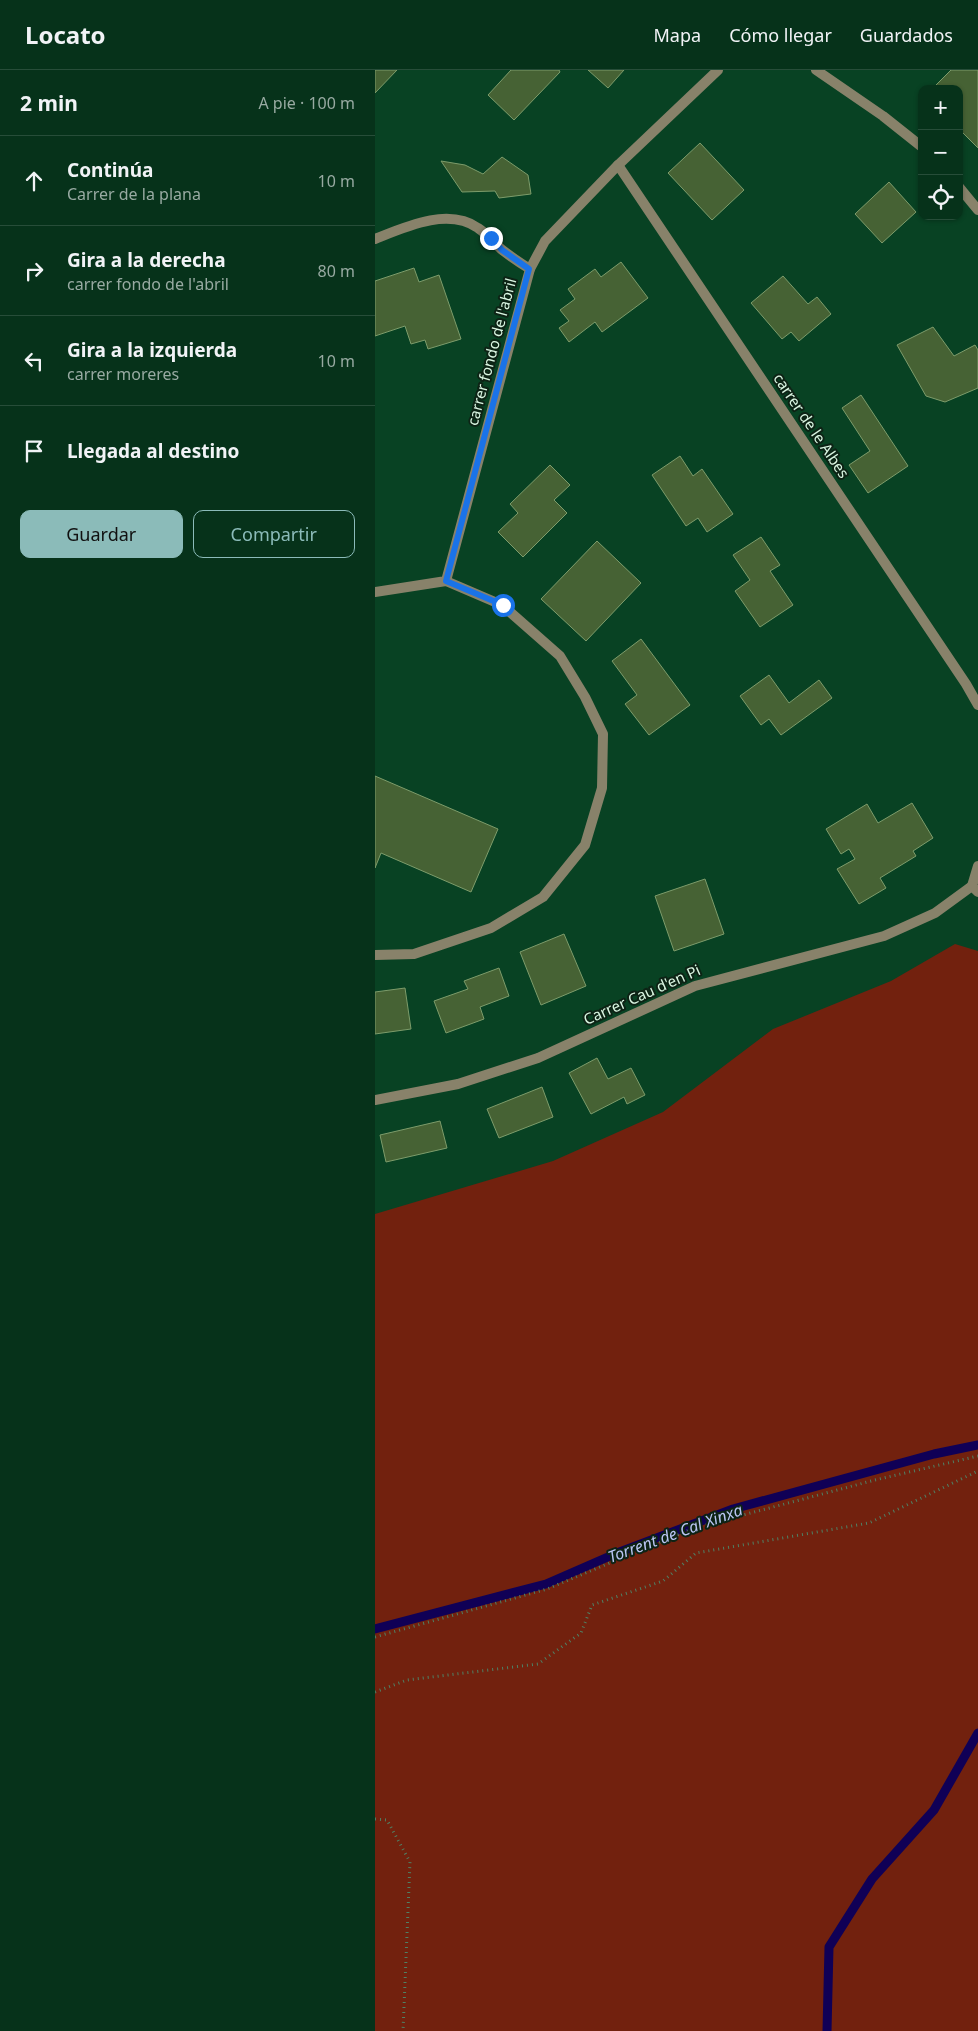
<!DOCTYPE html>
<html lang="es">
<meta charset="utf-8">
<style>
body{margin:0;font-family:"Noto Sans",sans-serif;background:#0f3a23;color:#f1f3f6}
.controls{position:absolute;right:15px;top:15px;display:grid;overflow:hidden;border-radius:10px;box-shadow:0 1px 4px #0004}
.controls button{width:45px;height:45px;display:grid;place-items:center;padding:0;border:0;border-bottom:1px solid #274d39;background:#06321a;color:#f1f3f6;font:25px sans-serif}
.stop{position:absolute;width:15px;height:15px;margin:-11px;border:4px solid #1a73e8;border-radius:50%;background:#fff}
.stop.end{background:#1a73e8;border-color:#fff;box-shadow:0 1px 5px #0008}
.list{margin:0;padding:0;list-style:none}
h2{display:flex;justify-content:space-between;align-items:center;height:65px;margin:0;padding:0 20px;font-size:21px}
h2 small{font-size:16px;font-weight:400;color:#98aaa2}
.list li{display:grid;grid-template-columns:32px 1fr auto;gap:15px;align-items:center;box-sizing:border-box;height:90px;padding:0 20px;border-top:1px solid #274d39}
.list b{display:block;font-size:19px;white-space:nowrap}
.list p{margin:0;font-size:16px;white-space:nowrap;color:#98aaa2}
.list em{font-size:16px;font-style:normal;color:#98aaa2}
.actions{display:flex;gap:10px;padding:15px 20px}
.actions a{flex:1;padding:11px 0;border:1px solid #8bbbb9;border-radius:10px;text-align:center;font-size:18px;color:#8bbbb9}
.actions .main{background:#8bbbb9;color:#111}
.icon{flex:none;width:28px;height:28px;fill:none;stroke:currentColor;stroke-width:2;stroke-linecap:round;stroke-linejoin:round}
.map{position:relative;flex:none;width:603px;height:1961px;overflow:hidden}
header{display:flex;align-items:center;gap:30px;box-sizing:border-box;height:70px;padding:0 25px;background:#06321a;border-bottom:1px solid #274d39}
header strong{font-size:24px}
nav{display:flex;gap:28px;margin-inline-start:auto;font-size:18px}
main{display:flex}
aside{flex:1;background:#06321a}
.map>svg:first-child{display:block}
</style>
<header>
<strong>Locato</strong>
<nav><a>Mapa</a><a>Cómo llegar</a><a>Guardados</a></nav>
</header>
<main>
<aside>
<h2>2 min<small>A pie · 100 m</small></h2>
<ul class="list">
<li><svg class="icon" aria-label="ahead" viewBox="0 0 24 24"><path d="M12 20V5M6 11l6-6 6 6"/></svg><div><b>Continúa</b><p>Carrer de la plana</p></div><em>10 m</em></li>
<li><svg class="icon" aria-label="right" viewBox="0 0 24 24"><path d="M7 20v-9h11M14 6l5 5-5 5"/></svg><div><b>Gira a la derecha</b><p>carrer fondo de l'abril</p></div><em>80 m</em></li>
<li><svg class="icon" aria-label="left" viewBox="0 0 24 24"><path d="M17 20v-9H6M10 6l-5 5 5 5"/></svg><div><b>Gira a la izquierda</b><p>carrer moreres</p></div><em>10 m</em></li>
<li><svg class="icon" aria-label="arrive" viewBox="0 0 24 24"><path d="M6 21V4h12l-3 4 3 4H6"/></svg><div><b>Llegada al destino</b></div></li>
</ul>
<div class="actions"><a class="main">Guardar</a><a>Compartir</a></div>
</aside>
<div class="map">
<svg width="603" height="1961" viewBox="0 0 603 1961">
<rect width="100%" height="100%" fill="#084223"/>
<polygon fill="#72210e" points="580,874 603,881 603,1961 0,1961 0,1144 178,1091 288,1042 398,959 516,911"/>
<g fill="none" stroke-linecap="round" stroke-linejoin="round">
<g stroke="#100056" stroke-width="9">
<polyline points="0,1559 171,1514 242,1483 358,1439 559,1384 603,1375"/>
<polyline points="452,1961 454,1877 497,1809 559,1740 603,1663"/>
</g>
</g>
<g fill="#466234" stroke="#7d9c6b">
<polygon points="0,0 22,0 0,23"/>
<polygon points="136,0 184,0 185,2 139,50 113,25"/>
<polygon points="213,0 249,0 233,18"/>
<polygon points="576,0 603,0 603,78 584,59 584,19 557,19"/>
<polygon points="325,73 369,120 337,150 293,103"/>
<polygon points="127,87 153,105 156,124 124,128 120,121 87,122 66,91 90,95 108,104"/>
<polygon points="514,112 541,142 507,173 480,144"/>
<polygon points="246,192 273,228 227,262 220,252 194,272 184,258 194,251 185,240 200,229 193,219 220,199 226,207"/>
<polygon points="39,198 44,212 64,205 86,269 53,279 50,270 36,274 30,256 0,266 0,211"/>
<polygon points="408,206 433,234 442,227 456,244 424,271 416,262 407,269 376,233"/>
<polygon points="558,257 579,286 600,275 603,280 603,318 570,332 551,326 522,275"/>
<polygon points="486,325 533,396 493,423 474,395 495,381 467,338"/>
<polygon points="305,386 318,406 327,399 358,444 332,462 323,448 311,456 277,405"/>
<polygon points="175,395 195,415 179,430 192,443 148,487 123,462 143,443 135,434"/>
<polygon points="386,467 405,495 395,501 418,535 385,557 360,521 375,510 358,485"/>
<polygon points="222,471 266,513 211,571 166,529"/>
<polygon points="266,569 315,635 274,665 250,634 262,625 237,591"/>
<polygon points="394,605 414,633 444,610 457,628 406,665 394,649 386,655 365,626"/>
<polygon points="0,706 123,759 96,822 6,783 0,798"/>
<polygon points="537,733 558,768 538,781 541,786 505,808 511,818 484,834 462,799 480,789 474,779 466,784 451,759 492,734 503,753"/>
<polygon points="330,809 349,864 299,881 280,826"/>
<polygon points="189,864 211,916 166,935 145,882"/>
<polygon points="124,898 134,926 105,937 109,949 71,963 59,931 93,919 89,911"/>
<polygon points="30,918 36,959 0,964 0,922"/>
<polygon points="222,988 233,1009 256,998 270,1025 252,1034 249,1027 216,1044 194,1003"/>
<polygon points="167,1017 178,1047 124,1068 112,1039"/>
<polygon points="65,1051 72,1078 11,1092 5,1065"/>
</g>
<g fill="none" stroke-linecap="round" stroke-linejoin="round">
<g stroke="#508064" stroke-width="3" stroke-dasharray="1 4" stroke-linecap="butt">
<polyline points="0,1567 172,1519 319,1458 500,1410 603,1386"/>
<polyline points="0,1622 32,1610 163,1594 206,1563 217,1535 288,1511 321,1483 494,1453 603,1401"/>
<polyline points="0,1749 12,1750 35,1792 28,1961"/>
</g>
<g stroke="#88826a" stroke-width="10">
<polyline points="441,0 508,46 547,77"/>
<polyline points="243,95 591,614 603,635"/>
<polyline points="584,117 603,140"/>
<path d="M0 169C30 157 73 137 103 158 112 164 119 172 126 179 135 186 145 193 155 199"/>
<polyline points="0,522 71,511 155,199 170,171 243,95 343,0"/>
<polyline points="603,796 597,816 603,822"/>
<polyline points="0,885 39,884 116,858 168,827 210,775 227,718 228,664 210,627 185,586 127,535 71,511"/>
<polyline points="0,1030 83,1014 163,988 320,916 509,866 560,843 597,816"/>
</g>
</g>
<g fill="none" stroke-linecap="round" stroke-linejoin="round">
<polyline stroke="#1a73e8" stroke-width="6" points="116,168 127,180 154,199 71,511 128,535"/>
</g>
<g text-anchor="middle" stroke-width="4" stroke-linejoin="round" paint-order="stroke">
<g font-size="15" fill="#daf6e2" stroke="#0d2315">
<text transform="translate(117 282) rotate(-75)" y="5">carrer fondo de l'abril</text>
<text transform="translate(436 356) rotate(56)" y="5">carrer de le Albes</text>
<text transform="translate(267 925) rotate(-24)" y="5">Carrer Cau d'en Pi</text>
</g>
<g font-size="16" font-style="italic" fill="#bac5f3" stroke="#0d2315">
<text transform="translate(300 1463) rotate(-20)" y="6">Torrent de Cal Xinxa</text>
</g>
</g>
</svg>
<div class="controls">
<button>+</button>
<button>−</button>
<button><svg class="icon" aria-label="locate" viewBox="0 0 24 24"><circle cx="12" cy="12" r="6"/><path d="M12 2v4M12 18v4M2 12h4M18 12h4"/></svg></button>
</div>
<div class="stop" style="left:128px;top:535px"></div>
<div class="stop end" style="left:116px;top:168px"></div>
</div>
</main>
